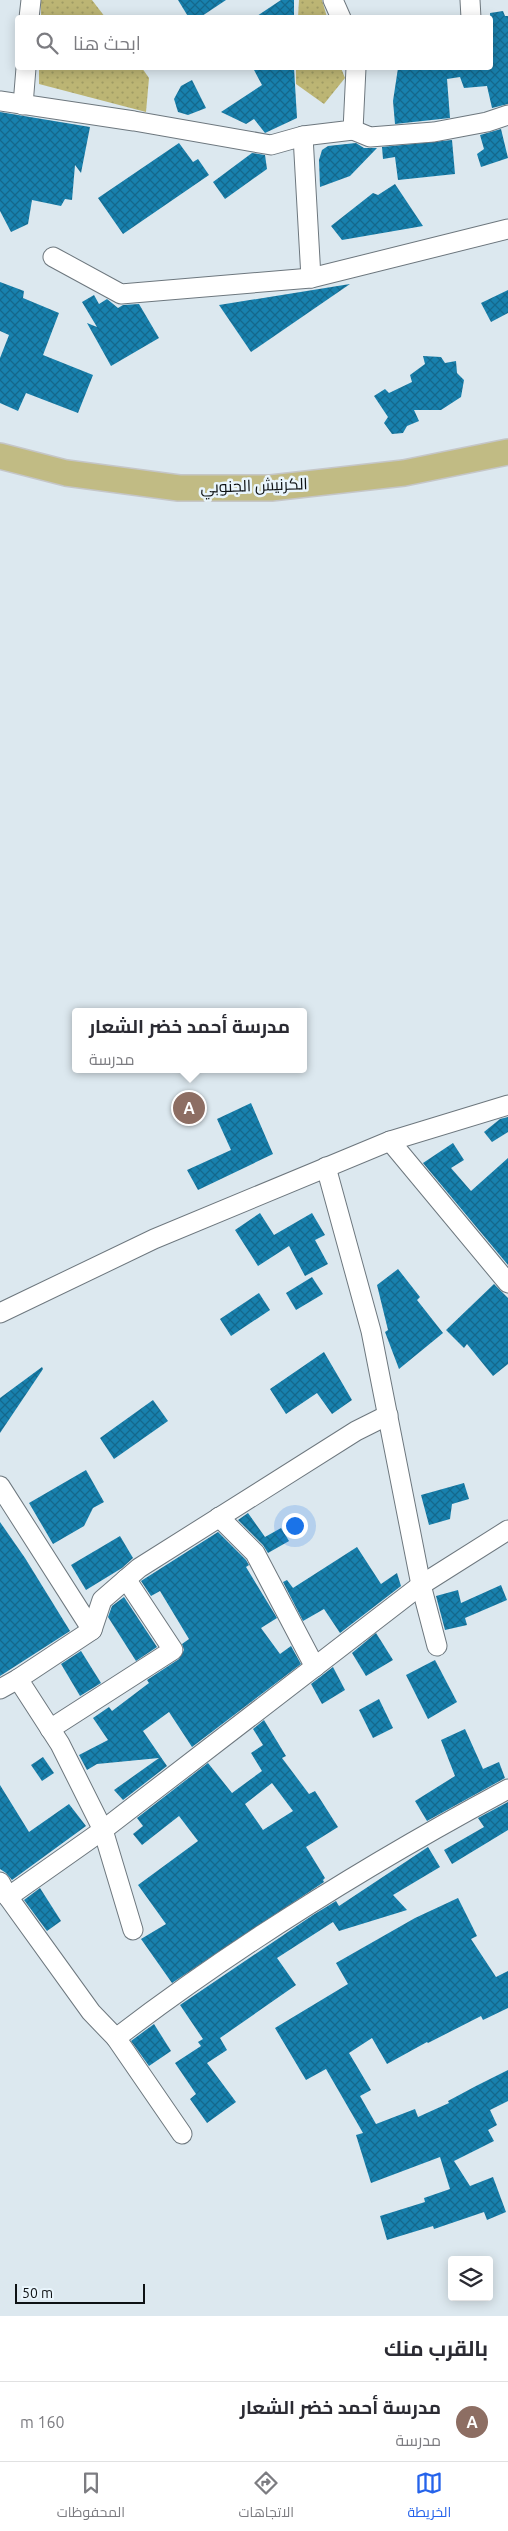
<!DOCTYPE html>
<html lang="ar">
<meta charset="utf-8">
<style>
body{margin:0;font-family:Ubuntu,Cairo,sans-serif;background:#f2f2f3;color:#2b2b33;direction:rtl}
.controls{position:absolute;right:15px;bottom:15px;display:grid;overflow:hidden;border-radius:5px;box-shadow:0 2px 12px #0003}
.controls button{width:45px;height:45px;display:grid;place-items:center;padding:0;border:0;border-bottom:1px solid #e1e1e2;background:#fff;color:#2b2b33;font:25px sans-serif}
.scale{position:absolute;left:15px;bottom:12px;width:130px;box-sizing:border-box;padding-left:5px;border:2px solid #0e1214;border-top:0;font-size:14px;line-height:18px;white-space:nowrap;color:#0e1214;-webkit-text-stroke:4px #e9f5fc;paint-order:stroke}
.you{position:absolute;left:294px;top:1525px;width:18px;height:18px;margin:-12px;border:4px solid #fff;border-radius:50%;background:#1a73e8;box-shadow:0 0 0 8px #1a73e833}
.badge{display:grid;place-items:center;width:32px;height:32px;border-radius:50%;background:#2563eb;color:#fff;font-size:16px;font-weight:700}
.pin{position:absolute;translate:-50% -50%;border:2px solid #fff;box-shadow:0 1px 5px #0006}
.popup{position:absolute;left:72px;top:1008px;width:235px;height:65px;box-sizing:border-box;display:grid;place-content:center;border-radius:5px;background:#fff;filter:drop-shadow(0 1px 4px #0005);font-size:16px;white-space:nowrap;color:#7c7c81}
.popup b{font-size:19px;color:#2b2b33}
.popup::after{content:'';position:absolute;left:50%;top:100%;margin-left:-10px;border:10px solid transparent;border-top-color:#fff}
.list{margin:0;padding:0;list-style:none}
h2{display:flex;justify-content:space-between;align-items:center;height:65px;margin:0;padding:0 20px;font-size:21px}
h2 small{font-size:16px;font-weight:400;color:#7c7c81}
.list li{display:grid;grid-template-columns:32px 1fr auto;gap:15px;align-items:center;box-sizing:border-box;height:80px;padding:0 20px;border-top:1px solid #e1e1e2}
.list b{display:block;font-size:19px;white-space:nowrap}
.list p{margin:0;font-size:16px;white-space:nowrap;color:#7c7c81}
.list em{font-size:16px;font-style:normal;color:#7c7c81}
.icon{flex:none;width:28px;height:28px;fill:none;stroke:currentColor;stroke-width:2;stroke-linecap:round;stroke-linejoin:round}
.map{position:relative;flex:none;width:508px;height:2316px;overflow:hidden;direction:ltr}
.search{position:absolute;background:#fff;box-shadow:0 2px 12px #0003;left:15px;right:15px;top:15px;height:55px;display:flex;align-items:center;gap:12px;box-sizing:border-box;padding:0 18px;border-radius:5px;color:#7c7c81;font-size:19px}
.sheet{height:145px;background:#fff}
nav{display:flex;justify-content:space-around;align-items:center;box-sizing:border-box;height:70px;border-top:1px solid #e1e1e2;background:#fff;font-size:14px;color:#7c7c81}
nav a{display:grid;justify-items:center;gap:2px}
nav .on{color:#2563eb}
.map>svg:first-child{display:block}
</style>
<div class="map">
<svg width="508" height="2316" viewBox="0 0 508 2316">
<defs>
<pattern id="park-dots" width="8" height="8" patternUnits="userSpaceOnUse" patternTransform="scale(1.25)"><rect width="8" height="8" fill="#bcb574"/><path d="M2 2h.1M6 6h.1" fill="none" stroke="#a09b64" stroke-width="1.8" stroke-linecap="round"/></pattern>
<pattern id="building-cross-hatch" width="8" height="8" patternUnits="userSpaceOnUse" patternTransform="scale(1.25)"><rect width="8" height="8" fill="#1881ae"/><path d="M0 0l8 8M0 8l8-8" fill="none" stroke="#14688c"/></pattern>
</defs>
<rect width="100%" height="100%" fill="#dce8ef"/>
<g fill="url(#park-dots)">
<polygon points="41,0 92,0 105,17 41,17"/>
<polygon points="299,0 322,0 327,17 298,17"/>
<polygon points="39,68 142,68 149,78 146,112 39,84"/>
<polygon points="296,68 341,68 345,78 324,104 296,84"/>
</g>
<g fill="url(#building-cross-hatch)" fill-rule="evenodd">
<polygon points="178,0 226,0 199,18 189,18"/>
<polygon points="281,0 294,0 294,18 254,18"/>
<polygon points="503,11 505,16 508,16 508,104 492,108 487,86 464,88 460,77 447,79 450,118 395,124 393,101 398,68 490,68 490,13"/>
<polygon points="253,68 294,68 297,118 265,133 254,119 246,124 221,112 262,85"/>
<polygon points="192,80 206,108 188,115 178,112 174,99 181,86"/>
<polygon points="0,112 90,127 81,173 75,165 72,200 65,199 61,206 32,200 28,224 11,232 0,211"/>
<polygon points="501,129 508,158 481,167 477,154 484,149 480,135"/>
<polygon points="452,140 455,174 398,180 395,157 383,159 382,147"/>
<polygon points="179,143 193,162 198,159 209,175 123,234 98,198"/>
<polygon points="356,143 364,148 377,148 350,176 320,187 319,160 322,150 328,146"/>
<polygon points="252,153 265,155 267,169 225,199 213,182"/>
<polygon points="395,184 423,226 342,240 331,226 373,193 378,195"/>
<polygon points="0,282 24,291 23,298 59,313 43,355 93,375 78,413 26,393 18,411 0,403 0,358 9,335 0,331"/>
<polygon points="350,284 251,352 219,305"/>
<polygon points="508,290 508,313 491,322 481,303"/>
<polygon points="94,295 99,304 107,299 118,308 123,305 139,304 159,338 111,366 87,323 97,327 82,302"/>
<polygon points="423,356 441,357 445,363 456,361 457,373 464,380 461,397 441,410 414,410 419,421 407,426 403,433 392,434 384,423 388,417 374,396 385,389 389,393 412,382 410,375 425,364"/>
<polygon points="251,1103 273,1154 198,1190 187,1170 231,1150 217,1119"/>
<polygon points="508,1117 508,1132 492,1142 484,1132 500,1119"/>
<polygon points="453,1143 464,1160 451,1168 471,1191 508,1158 508,1265 423,1163"/>
<polygon points="260,1213 274,1235 312,1213 325,1235 315,1240 328,1264 305,1276 289,1246 258,1266 235,1230"/>
<polygon points="398,1269 420,1297 417,1300 443,1333 399,1369 385,1332 388,1330 377,1285"/>
<polygon points="312,1277 323,1294 296,1310 286,1293"/>
<polygon points="494,1284 508,1298 508,1364 493,1376 467,1344 464,1348 446,1330"/>
<polygon points="259,1293 270,1310 231,1336 220,1319"/>
<polygon points="324,1352 352,1400 332,1414 317,1393 286,1414 270,1389"/>
<polygon points="42,1367 43,1369 0,1433 0,1398"/>
<polygon points="153,1400 168,1421 114,1459 100,1438"/>
<polygon points="86,1470 104,1502 93,1508 84,1526 53,1544 29,1503"/>
<polygon points="464,1483 469,1499 452,1504 450,1519 429,1525 421,1495"/>
<polygon points="248,1513 265,1537 281,1528 289,1541 268,1553 263,1545 238,1520"/>
<polygon points="0,1522 25,1558 70,1631 0,1676"/>
<polygon points="218,1532 246,1560 249,1565 246,1567 277,1618 261,1628 280,1654 291,1646 301,1664 192,1747 169,1712 143,1731 167,1766 123,1800 114,1790 159,1758 97,1764 87,1770 79,1755 108,1740 93,1718 109,1707 112,1711 149,1683 147,1680 179,1659 184,1650 182,1644 189,1639 160,1591 151,1596 141,1581"/>
<polygon points="120,1536 133,1558 122,1568 86,1590 71,1565"/>
<polygon points="357,1547 381,1584 397,1573 401,1586 340,1633 324,1609 303,1621 283,1582 287,1580 293,1588"/>
<polygon points="501,1585 507,1600 465,1618 467,1625 445,1630 436,1596 458,1590 461,1603"/>
<polygon points="124,1597 157,1647 136,1661 108,1617 112,1606"/>
<polygon points="376,1633 393,1660 366,1676 352,1653"/>
<polygon points="81,1651 101,1683 80,1696 61,1664"/>
<polygon points="435,1660 457,1702 428,1719 406,1675"/>
<polygon points="333,1667 345,1690 322,1704 311,1684"/>
<polygon points="379,1699 393,1728 373,1738 359,1710"/>
<path d="M264 1720 286 1756 282 1758 309 1794 315 1791 338 1827 306 1847 325 1878 323 1880 324 1882 172 1983 141 1939 166 1924 138 1885 198 1841 179 1816 142 1845 133 1834 143 1826 137 1818 208 1763 232 1793 262 1771 251 1753 263 1745 253 1729ZM272 1783 293 1811 263 1830 245 1804Z"/>
<polygon points="465,1729 483,1769 499,1762 505,1778 427,1821 415,1801 455,1776 441,1740"/>
<polygon points="43,1757 54,1773 42,1781 31,1765"/>
<polygon points="0,1785 29,1832 69,1804 86,1826 12,1880 6,1873 0,1869"/>
<polygon points="508,1802 508,1830 452,1864 444,1850 484,1827 478,1818"/>
<polygon points="428,1847 440,1867 393,1895 407,1910 339,1931 333,1922 277,1958 296,1985 220,2038 227,2050 207,2063 236,2102 207,2123 190,2099 196,2094 175,2063 201,2046 198,2042 203,2039 180,2005 313,1915 336,1901 339,1906"/>
<polygon points="40,1888 61,1921 47,1931 24,1900"/>
<polygon points="458,1898 477,1936 471,1939 496,1977 508,1971 508,2008 483,2020 481,2016 428,2043 427,2042 387,2064 372,2038 349,2053 371,2090 360,2096 376,2124 415,2109 418,2117 449,2103 448,2101 476,2086 508,2070 508,2101 490,2110 497,2125 488,2130 494,2141 454,2161 470,2186 493,2177 506,2212 487,2220 484,2212 434,2229 433,2226 387,2240 380,2216 425,2202 424,2198 450,2189 440,2157 371,2183 356,2135 363,2133 326,2069 306,2080 275,2028 348,1984 336,1963 415,1918"/>
<polygon points="154,2024 171,2051 149,2066 131,2041"/>
</g>
<g fill="none" stroke-linecap="round" stroke-linejoin="round">
<g stroke="#6d777e" stroke-width="21">
<g id="minor">
<polyline points="333,0 341,18"/>
<polyline points="470,0 471,18"/>
<polyline points="29,18 31,0"/>
<polyline points="0,101 134,121 271,145 303,136 353,130 356,68"/>
<polyline points="23,105 26,68"/>
<polyline points="353,130 370,137 434,132 487,122 508,115"/>
<polyline points="303,136 311,278"/>
<polyline points="53,257 121,294 311,278 508,229"/>
<polyline points="390,1141 508,1283"/>
<polyline points="326,1167 371,1331 421,1585 437,1646"/>
<polyline points="0,1313 154,1239 390,1141 508,1105"/>
<polyline points="0,1486 92,1630"/>
<polyline points="219,1517 255,1553 315,1667"/>
<polyline points="0,1689 18,1679"/>
<polyline points="50,1729 173,1650 126,1579"/>
<polyline points="0,1882 8,1897 103,1830 421,1585 508,1530"/>
<polyline points="8,1897 91,2012 116,2038 182,2134"/>
<polyline points="133,1930 103,1830 60,1744 18,1679 92,1630 102,1600 139,1568 356,1431 388,1415"/>
<path d="M116 2038C239 1944 372 1862 508 1789"/>
</g>
</g>
<g stroke="#c5c6c7" stroke-width="28">
<polyline id="major" points="0,456 66,473 179,488 271,488 404,473 508,452"/>
</g>
<use href="#minor" stroke="#fff" stroke-width="19"/>
<use href="#major" stroke="#c1bb84" stroke-width="25"/>
</g>
<g text-anchor="middle" stroke-width="5" stroke-linejoin="round" paint-order="stroke">
<g font-size="16" fill="#0e1214" stroke="#e9f5fc">
<text transform="translate(254 485) rotate(-2)" y="6">الكرنيش الجنوبي</text>
</g>
</g>
</svg>
<div class="controls">
<button><svg class="icon" aria-label="layers" viewBox="0 0 24 24"><path d="M12 4l9 5-9 5-9-5zM3 14l9 5 9-5"/></svg></button>
</div>
<div class="scale">50 m</div>
<div class="you"></div>
<div class="pin badge" style="left:189px;top:1108px;background:#8d6e63">A</div>
<div class="popup"><b>مدرسة أحمد خضر الشعار</b>مدرسة</div>
<div class="search"><svg class="icon" aria-label="search" viewBox="0 0 24 24"><circle cx="10" cy="10" r="6"/><path d="M15 15l6 6"/></svg>ابحث هنا</div>
</div>
<section class="sheet">
<h2>بالقرب منك<small></small></h2>
<ul class="list">
<li><span class="badge" style="background:#8d6e63">A</span><div><b>مدرسة أحمد خضر الشعار</b><p>مدرسة</p></div><em>160 m</em></li>
</ul>
</section>
<nav>
<a class="on"><svg class="icon" aria-label="map" viewBox="0 0 24 24"><path d="M3 6l6-2 6 2 6-2v14l-6 2-6-2-6 2zM9 4v14M15 6v14"/></svg>الخريطة</a>
<a><svg class="icon" aria-label="directions" viewBox="0 0 24 24"><path d="M12 3l9 9-9 9-9-9zM9 14v-3h6M13 9l2 2-2 2"/></svg>الاتجاهات</a>
<a><svg class="icon" aria-label="saved" viewBox="0 0 24 24"><path d="M7 4h10v16l-5-4-5 4z"/></svg>المحفوظات</a>
</nav>
